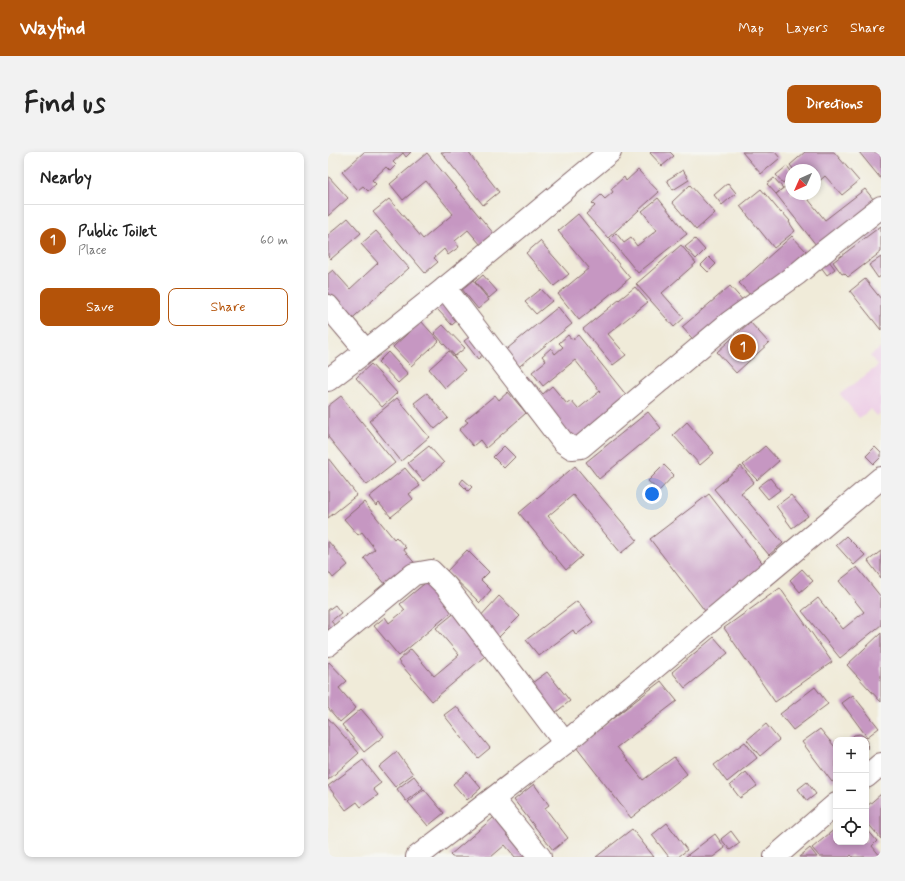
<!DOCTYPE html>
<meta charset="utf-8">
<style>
body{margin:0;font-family:Mynerve,sans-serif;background:#f2f2f2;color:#222}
.controls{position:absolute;right:12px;bottom:12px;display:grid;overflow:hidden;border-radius:8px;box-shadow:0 2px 6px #0003}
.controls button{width:36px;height:36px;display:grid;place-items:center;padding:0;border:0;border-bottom:1px solid #e0e0e0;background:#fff;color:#222;font:20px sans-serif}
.compass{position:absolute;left:457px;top:12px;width:36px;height:36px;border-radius:50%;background:#fff;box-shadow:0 2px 6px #0003;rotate:225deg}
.you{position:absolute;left:324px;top:342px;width:14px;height:14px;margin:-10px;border:3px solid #fff;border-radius:50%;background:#1a73e8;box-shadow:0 0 0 6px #1a73e833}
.badge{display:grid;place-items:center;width:26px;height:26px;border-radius:50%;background:#b45309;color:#fff;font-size:13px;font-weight:700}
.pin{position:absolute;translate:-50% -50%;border:2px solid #fff;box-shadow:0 1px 4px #0006}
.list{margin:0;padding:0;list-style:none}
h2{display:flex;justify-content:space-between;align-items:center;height:52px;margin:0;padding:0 16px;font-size:17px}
h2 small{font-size:13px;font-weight:400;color:#767676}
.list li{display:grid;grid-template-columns:26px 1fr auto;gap:12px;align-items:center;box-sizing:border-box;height:72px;padding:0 16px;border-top:1px solid #e0e0e0}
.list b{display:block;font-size:15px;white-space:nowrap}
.list p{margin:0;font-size:13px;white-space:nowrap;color:#767676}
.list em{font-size:13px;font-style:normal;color:#767676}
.actions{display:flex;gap:8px;padding:12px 16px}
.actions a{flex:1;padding:9px 0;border:1px solid #b45309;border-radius:8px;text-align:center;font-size:14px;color:#b45309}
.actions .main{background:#b45309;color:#fff}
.icon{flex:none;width:22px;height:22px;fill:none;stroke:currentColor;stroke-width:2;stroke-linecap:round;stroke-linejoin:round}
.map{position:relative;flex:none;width:553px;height:705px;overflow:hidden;border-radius:8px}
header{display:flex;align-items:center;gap:24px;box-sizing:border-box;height:56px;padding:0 20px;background:#b45309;color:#fff}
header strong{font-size:19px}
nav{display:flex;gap:22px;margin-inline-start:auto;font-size:14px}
.intro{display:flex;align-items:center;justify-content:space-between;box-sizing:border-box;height:96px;padding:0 24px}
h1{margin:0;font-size:28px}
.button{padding:10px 18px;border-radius:8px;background:#b45309;color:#fff;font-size:14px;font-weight:700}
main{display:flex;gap:24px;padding:0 24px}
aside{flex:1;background:#fff;border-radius:8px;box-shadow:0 2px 6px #0003}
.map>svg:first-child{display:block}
</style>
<header>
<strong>Wayfind</strong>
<nav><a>Map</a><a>Layers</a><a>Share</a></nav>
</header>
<div class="intro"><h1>Find us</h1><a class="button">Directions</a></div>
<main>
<aside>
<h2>Nearby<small></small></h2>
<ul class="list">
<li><span class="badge">1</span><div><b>Public Toilet</b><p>Place</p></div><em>60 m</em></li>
</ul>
<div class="actions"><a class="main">Save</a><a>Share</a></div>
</aside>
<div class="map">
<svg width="553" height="705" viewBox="0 0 553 705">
<rect width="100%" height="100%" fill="#f6f6f2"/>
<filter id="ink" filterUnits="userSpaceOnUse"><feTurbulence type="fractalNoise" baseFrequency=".025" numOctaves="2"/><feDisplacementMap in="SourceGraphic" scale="8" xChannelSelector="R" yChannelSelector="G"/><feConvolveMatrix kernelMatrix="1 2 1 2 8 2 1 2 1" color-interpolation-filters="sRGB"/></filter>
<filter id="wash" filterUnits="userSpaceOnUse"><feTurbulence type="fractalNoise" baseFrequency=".012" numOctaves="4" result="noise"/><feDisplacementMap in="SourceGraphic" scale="16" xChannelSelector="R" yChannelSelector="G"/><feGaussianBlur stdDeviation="0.9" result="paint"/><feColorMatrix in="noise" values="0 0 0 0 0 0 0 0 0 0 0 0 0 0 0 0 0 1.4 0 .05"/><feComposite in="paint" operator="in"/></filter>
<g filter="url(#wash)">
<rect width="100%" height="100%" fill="#f0ebd9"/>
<polygon fill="#eed0e7" points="553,196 553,261 549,264 543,257 531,266 512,242 550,214 542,204"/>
<g id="blocks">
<g fill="#c697c2">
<polygon points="36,0 83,0 78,5 75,1 65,10 68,13 62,19 58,15 44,28 48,32 40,39 35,34 30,38 14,20"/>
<polygon points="113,0 140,0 171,40 155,53"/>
<polygon points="323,0 342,0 346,4 334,14 322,1"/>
<polygon points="414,0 447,0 452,6 433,22"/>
<polygon points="477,0 506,0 531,29 514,43 497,24 487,33 487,18 466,18 462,13"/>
<polygon points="531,0 553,0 553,27"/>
<polygon points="99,1 166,82 153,93 140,78 127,89 131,95 120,103 116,97 106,106 110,110 97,121 45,60 61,47 95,87 125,62 98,29 75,48 62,32"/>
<polygon points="459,14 463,19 463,28 462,29 460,26 455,31 448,23"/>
<polygon points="310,18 331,40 280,86 258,62 267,54 264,51 273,43 277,47 285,40 283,37 296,25 298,29"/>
<polygon points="355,18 361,28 345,38 339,28"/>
<polygon points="0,24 20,46 0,64"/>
<polygon points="446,26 455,36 448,42 439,32"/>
<polygon points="463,30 463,42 476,42 497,68 537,37 550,53 492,98 448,42"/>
<polygon points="400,31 408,41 394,53 386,43"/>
<polygon points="362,33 387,61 368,78 344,50"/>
<polygon points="433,37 453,61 454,60 462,69 461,70 467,79 446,96 412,54"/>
<polygon points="330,46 359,82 310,121 282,87 288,81 296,91 303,86 309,94 329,78 314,59"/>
<polygon points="250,62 302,126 251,168 230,142 261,116 230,79"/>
<polygon points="20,66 33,81 3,107 0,104 0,83"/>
<polygon points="553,74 553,100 520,125 516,121 514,122 505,110"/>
<polygon points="48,79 81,116 19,171 0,149 0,122 5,118 22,137 50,111 33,92"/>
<polygon points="464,84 478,99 426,147 411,131"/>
<polygon points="367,87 377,98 368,107 357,95"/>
<polygon points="212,89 241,122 226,134 198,101"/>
<polygon points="353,93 368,111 334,141 356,166 346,175 308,132"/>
<polygon points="381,105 388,112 380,120 373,113"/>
<polygon points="498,105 507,117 499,123 490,111"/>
<polygon points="553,105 553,124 550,126 541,113"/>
<polygon points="155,123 169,139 161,146 147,130"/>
<polygon points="144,127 161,148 150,157 133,136"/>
<polygon points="537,127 553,147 553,178 522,139"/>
<polygon points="402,134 418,152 370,193 354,175"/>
<polygon points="307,135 320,150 280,182 298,203 285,213 255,177"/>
<polygon points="213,137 224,149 208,162 197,150"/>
<polygon points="119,147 135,163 124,173 109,157"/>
<polygon points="230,155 244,172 188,217 174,201"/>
<polygon points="93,169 111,189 83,214 65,195"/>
<polygon points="422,170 441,191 408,221 389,200"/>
<polygon points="115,173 137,196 127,204 106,181"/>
<polygon points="145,182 159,199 150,207 136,189"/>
<polygon points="240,183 244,188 250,183 303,249 247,294 194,229 200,224 215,242 224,234 239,252 243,249 250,257 272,239 247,208 215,234 204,220 218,209 214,204 223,196 227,202 235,195 231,191"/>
<polygon points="121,199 137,218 117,236 101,217"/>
<polygon points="60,200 80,222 70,231 50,210"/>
<polygon points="43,212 69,241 54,255 28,226"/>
<polygon points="180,240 198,261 158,296 152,288 145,294 131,278 140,270 137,268 167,243 171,248"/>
<polygon points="99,241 120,266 107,277 86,251"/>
<polygon points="13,244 67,311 39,333 0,285 0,254"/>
<polygon points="69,246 101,285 73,309 41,269"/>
<polygon points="320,260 333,276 271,327 258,310"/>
<polygon points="359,270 386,301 372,313 345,283"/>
<polygon points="101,294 116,311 95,329 80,311"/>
<polygon points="176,294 187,305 176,316 165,305"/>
<polygon points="437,294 451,309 429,328 415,313"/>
<polygon points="547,295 553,301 553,305 546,312 538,304"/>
<polygon points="0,306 29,343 0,366"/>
<polygon points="336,313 346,323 331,339 320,329"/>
<polygon points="247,314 309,388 293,401 245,343 220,364 254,404 238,418 191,361"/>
<polygon points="413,314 426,330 413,341 455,391 441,403 386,337"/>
<polygon points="77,316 92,334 81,342 85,347 63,365 51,351 48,354 41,345"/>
<polygon points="442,326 452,338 440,347 430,335"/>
<polygon points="135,327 144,335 140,339 132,331"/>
<polygon points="381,342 436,413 377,459 322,387"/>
<polygon points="463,343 480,364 464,376 448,354"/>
<polygon points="36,350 66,387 68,385 78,396 75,397 89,414 58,433 36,406 47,397 34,380 30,383 16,367"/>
<polygon points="518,384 537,403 526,413 508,393"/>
<polygon points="0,389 20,413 5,426 0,419"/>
<polygon points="139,398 161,420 153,428 163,438 152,451 119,419"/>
<polygon points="553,399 553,426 540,409"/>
<polygon points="529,415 553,445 553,473 512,506 474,459 490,446 515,477 536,460 511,429"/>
<polygon points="474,417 485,429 472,440 462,428"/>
<polygon points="102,427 127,457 71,504 46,474 57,465 61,471 77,458 72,452"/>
<polygon points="452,436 504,510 447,550 396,476"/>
<polygon points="171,444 192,464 167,489 150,467"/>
<polygon points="249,449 265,470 248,483 245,478 211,504 198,488"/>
<polygon points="7,453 13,461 3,469 7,474 0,480 0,458"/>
<polygon points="129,459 163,499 104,549 70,509 83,497 106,524 131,503 108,476"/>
<polygon points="553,481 553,550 519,513"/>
<polygon points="386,485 400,501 357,536 344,520"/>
<polygon points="1,510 19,529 11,536 28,556 12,570 0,556 0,511"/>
<polygon points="219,520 242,549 227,561 204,531"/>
<polygon points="333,529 349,549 289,595 315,628 346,605 359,622 303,666 248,595"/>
<polygon points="487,535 500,552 465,578 452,562"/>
<polygon points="525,543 551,576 539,585 514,551"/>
<polygon points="128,554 162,596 150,606 116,563"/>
<polygon points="33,557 56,584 36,600 14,573"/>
<polygon points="0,566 31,601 0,628"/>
<polygon points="438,572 451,588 432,604 419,588"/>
<polygon points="492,577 507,595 508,594 508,627 504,630 474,590"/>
<polygon points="532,582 537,585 540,590 539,597 538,588 521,588 526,583"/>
<polygon points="417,590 429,606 399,630 386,613"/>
<polygon points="69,600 85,622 67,635 51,615"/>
<polygon points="35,608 53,631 45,637 50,643 33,655 29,650 18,658 0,634"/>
<polygon points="139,620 153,636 139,648 125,632"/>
<polygon points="418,620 429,634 412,646 402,633"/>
<polygon points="86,624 95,636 78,649 69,637"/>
<polygon points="479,630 488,642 479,649 470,637"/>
<polygon points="206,632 221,653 217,656 240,686 225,698 186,648"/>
<polygon points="96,637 116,661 100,674 80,650"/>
<polygon points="553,642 553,687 538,669 538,655"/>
<polygon points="172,660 211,705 187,705 177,693 163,705 124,705 122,703"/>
<polygon points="339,671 359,698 350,705 341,705 324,683"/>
<polygon points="508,676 508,690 538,690 538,676 549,689 544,694 553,705 525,705 523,703 521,705 492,705 484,696"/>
<polygon points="304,677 326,705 268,705"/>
<polygon points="403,679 412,691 402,698 393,687"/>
<polygon points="387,682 397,696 385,705 357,705"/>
<polygon points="482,696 489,705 471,705"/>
</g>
</g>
</g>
<g filter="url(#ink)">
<use href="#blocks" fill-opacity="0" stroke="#846668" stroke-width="1"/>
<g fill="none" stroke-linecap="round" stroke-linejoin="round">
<g stroke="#846668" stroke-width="24">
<g id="street">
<polyline points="117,136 235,290 244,296 253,295 402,170 469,122 493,102 553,55"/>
<polyline points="0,154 38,199"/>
<path d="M0 228C97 155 188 77 282 0"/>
<polyline points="0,493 86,422 103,419 118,434 237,591"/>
<polyline points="538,625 553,612"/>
<polyline points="165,647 212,705"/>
<polyline points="89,705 237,591 553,326"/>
<polyline points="447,705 508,652"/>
</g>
</g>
<use href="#street" stroke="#fff" stroke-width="22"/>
</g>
</g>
</svg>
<div class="controls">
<button>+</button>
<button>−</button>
<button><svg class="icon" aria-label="locate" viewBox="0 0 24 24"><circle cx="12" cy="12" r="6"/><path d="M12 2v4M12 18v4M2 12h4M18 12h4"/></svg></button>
</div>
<svg class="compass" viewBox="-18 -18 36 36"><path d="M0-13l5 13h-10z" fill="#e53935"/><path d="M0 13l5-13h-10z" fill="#767676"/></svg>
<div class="you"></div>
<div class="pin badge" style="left:415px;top:195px">1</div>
</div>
</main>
